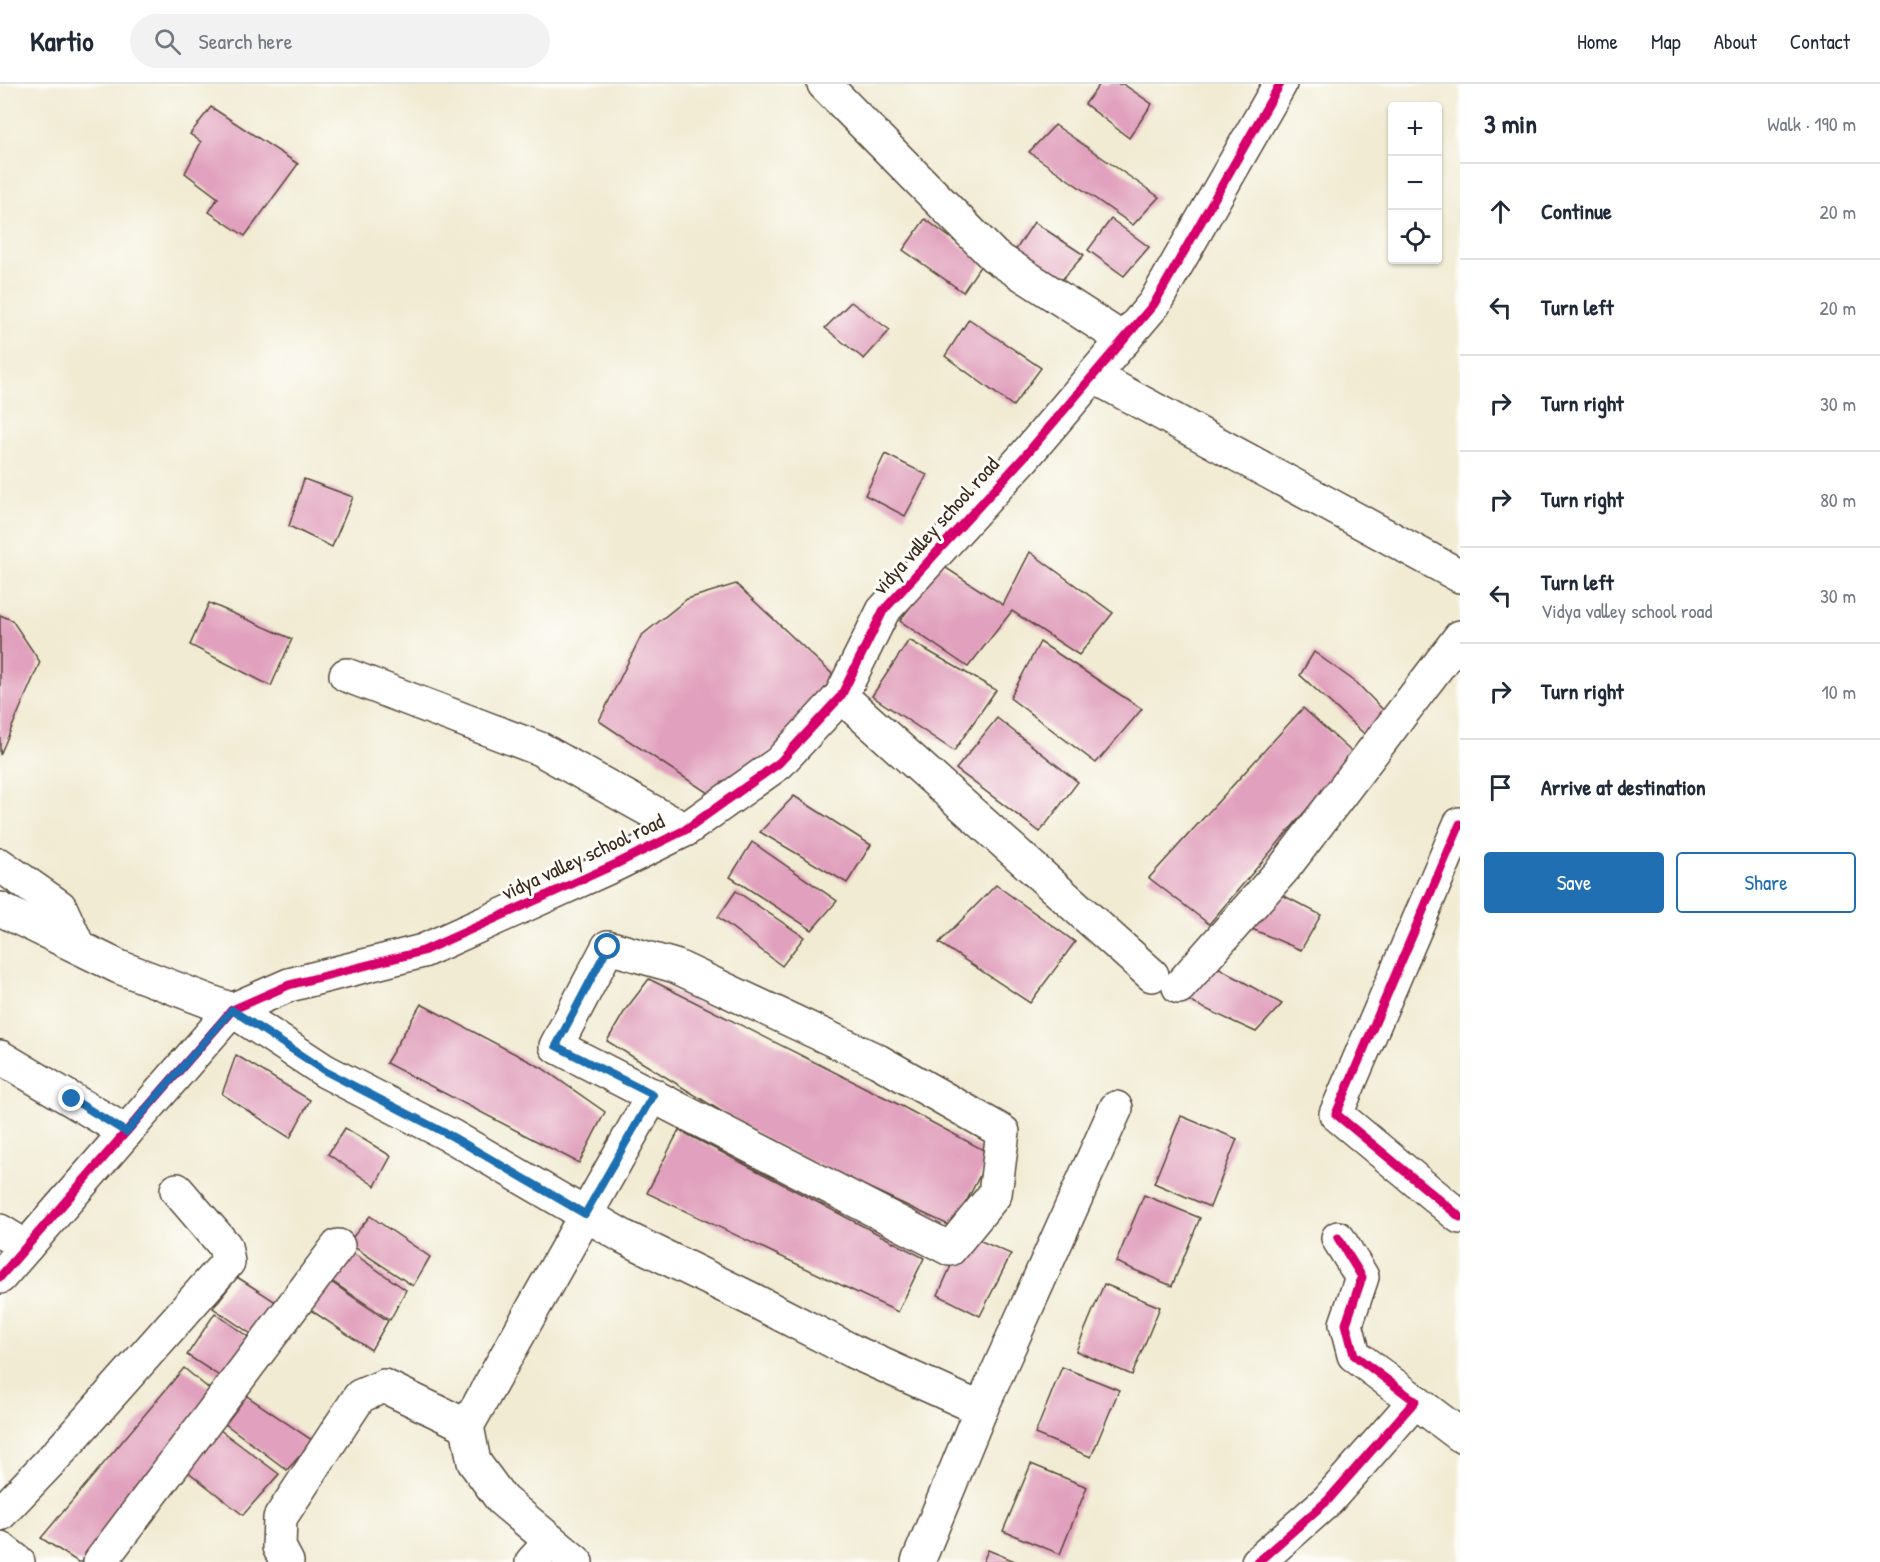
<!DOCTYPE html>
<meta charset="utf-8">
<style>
body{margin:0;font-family:"Patrick Hand",sans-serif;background:#f2f2f3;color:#1f2937}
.controls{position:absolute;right:18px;top:18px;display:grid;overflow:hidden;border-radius:6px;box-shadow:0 2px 4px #0004}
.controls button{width:54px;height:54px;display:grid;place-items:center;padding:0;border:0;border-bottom:2px solid #e0e1e3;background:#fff;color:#1f2937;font:30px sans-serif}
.stop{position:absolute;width:18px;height:18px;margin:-14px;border:4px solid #1f6fb2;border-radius:50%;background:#fff}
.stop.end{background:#1f6fb2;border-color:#fff;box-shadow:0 2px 6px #0008}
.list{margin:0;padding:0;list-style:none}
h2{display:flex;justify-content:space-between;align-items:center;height:78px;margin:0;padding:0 24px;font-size:26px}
h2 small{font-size:20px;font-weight:400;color:#747a83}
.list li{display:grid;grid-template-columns:39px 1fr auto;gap:18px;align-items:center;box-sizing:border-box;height:96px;padding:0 24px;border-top:2px solid #e0e1e3}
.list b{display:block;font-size:22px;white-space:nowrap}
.list p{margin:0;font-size:20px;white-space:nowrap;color:#747a83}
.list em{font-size:20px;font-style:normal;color:#747a83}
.actions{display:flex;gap:12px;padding:18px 24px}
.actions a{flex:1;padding:14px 0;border:2px solid #1f6fb2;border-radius:6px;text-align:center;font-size:21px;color:#1f6fb2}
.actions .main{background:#1f6fb2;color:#fff}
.icon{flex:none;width:33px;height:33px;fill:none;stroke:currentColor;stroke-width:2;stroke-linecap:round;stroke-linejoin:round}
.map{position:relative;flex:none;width:1460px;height:1478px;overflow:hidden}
header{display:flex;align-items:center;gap:36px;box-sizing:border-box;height:84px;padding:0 30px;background:#fff;border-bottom:2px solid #e0e1e3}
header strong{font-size:28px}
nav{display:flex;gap:33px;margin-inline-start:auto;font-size:21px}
.search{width:420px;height:54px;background:#f2f2f3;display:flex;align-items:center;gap:15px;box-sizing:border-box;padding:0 21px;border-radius:33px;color:#747a83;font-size:22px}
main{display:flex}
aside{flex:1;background:#fff}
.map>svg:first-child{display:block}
</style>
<header>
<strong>Kartio</strong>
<div class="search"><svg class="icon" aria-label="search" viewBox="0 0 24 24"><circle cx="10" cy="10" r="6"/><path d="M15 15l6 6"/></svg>Search here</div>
<nav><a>Home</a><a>Map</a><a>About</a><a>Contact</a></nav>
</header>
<main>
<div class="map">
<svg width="1460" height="1478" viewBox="0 0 1460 1478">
<rect width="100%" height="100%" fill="#fdfcf7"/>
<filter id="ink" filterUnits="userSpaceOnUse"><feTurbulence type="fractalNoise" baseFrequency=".0167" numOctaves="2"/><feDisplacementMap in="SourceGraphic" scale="12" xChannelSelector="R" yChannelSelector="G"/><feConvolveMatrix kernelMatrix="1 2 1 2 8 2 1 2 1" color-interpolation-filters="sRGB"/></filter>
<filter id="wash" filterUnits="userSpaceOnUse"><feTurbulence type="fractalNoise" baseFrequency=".008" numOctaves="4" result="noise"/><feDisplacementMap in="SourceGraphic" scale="24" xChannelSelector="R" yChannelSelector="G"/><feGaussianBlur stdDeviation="1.35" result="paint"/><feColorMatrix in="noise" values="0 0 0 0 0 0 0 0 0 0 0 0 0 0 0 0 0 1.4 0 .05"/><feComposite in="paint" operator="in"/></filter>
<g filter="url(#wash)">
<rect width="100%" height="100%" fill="#f1ebd3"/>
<g id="blocks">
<g fill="#e1a0bd">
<polygon points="1100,0 1123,0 1152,20 1129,54 1085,20"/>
<polygon points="211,23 298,80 245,152 209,128 218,114 185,89 201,58 190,50"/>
<polygon points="1055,41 1159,113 1133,141 1029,68"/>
<polygon points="925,135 983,178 963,208 903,166"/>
<polygon points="1111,135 1149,163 1124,192 1088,166"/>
<polygon points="1034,138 1084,171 1058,200 1013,170"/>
<polygon points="851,218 890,246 864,275 825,244"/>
<polygon points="969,235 1041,284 1013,322 945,272"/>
<polygon points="885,370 927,391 905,432 865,411"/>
<polygon points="304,395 353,413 332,463 289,442"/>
<polygon points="1030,468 1113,529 1079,571 1012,527 968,583 900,537 940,480 1003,521"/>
<polygon points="736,500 845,602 717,715 599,637 641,552 687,515"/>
<polygon points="209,519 292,555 271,602 190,561"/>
<polygon points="0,531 12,536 40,578 0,671"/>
<polygon points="909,556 996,606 954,667 872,612"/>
<polygon points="1040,558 1142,625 1096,679 1010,614"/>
<polygon points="1314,568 1357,599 1391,634 1371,656 1300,591"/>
<polygon points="1303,624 1354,670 1209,840 1149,794"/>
<polygon points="997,634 1078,698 1040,748 956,685"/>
<polygon points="794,712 871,761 847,799 760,748"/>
<polygon points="752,758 837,817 812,846 730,793"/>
<polygon points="996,801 1075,858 1030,919 939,859"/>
<polygon points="1269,804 1321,831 1301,866 1245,842"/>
<polygon points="736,807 804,853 782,882 718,833"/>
<polygon points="1209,878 1282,920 1256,948 1184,915"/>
<polygon points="649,895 892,1017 991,1070 953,1143 773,1059 607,957 626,925"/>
<polygon points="421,920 542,984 605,1028 579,1079 386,979"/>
<polygon points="236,971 310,1016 290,1054 222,1010"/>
<polygon points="1181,1032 1237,1055 1210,1123 1154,1099"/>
<polygon points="345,1044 391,1072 375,1102 328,1070"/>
<polygon points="679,1046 924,1174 898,1228 647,1109"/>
<polygon points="1144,1111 1200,1134 1172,1202 1116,1178"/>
<polygon points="370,1132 430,1173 413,1202 348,1159"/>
<polygon points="965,1150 1011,1170 980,1232 938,1211"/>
<polygon points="347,1165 406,1206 390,1236 324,1192"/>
<polygon points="237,1193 282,1222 260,1256 213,1224"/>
<polygon points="328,1196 388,1237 371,1266 306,1223"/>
<polygon points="1104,1200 1160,1223 1132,1291 1076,1267"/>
<polygon points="215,1229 255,1258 230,1299 187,1271"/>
<polygon points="1062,1283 1119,1306 1091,1373 1035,1350"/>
<polygon points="184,1284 213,1308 87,1478 78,1478 41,1454"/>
<polygon points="238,1306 313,1357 287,1386 224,1339"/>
<polygon points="216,1343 279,1390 243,1431 182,1383"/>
<polygon points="1031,1380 1087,1403 1060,1470 1003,1447"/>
<polygon points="988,1466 1017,1478 983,1478"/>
</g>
</g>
</g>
<g filter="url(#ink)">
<use href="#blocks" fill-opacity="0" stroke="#564739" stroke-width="1.5"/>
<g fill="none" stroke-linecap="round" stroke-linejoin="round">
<g stroke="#564739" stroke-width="36">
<g id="minor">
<polyline points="824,0 994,172 1124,256"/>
<polyline points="1093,292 1460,492"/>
<polyline points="346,591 540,665 685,746"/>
<polyline points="841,612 1152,891"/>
<polyline points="1460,740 1336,1030 1460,1133"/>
<polyline points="0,781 60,823 78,862"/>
<polyline points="0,825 119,883 232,926 325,987 453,1053 624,1153 751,1215 852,1267 981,1325 918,1478"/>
<polygon points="608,863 675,882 878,977 1003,1048 995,1110 950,1165 556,962"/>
<polyline points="1179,903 1284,784 1460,553"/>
<polyline points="0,973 126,1048"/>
<polyline points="0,1147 26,1163"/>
<polyline points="1338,1154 1362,1193 1346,1240 1354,1271 1460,1351"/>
<polyline points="0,1193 232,926 289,901 423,867 616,780 685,746 779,679 841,612 883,527 1024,373 1154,220 1280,0"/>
<polyline points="981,1325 1116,1024"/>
<polyline points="0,1430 62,1365 228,1178 225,1162 177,1106"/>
<polyline points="0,1464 18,1478"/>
<polyline points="100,1478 338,1162"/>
<polyline points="287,1478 279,1463 280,1434 360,1312 384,1302 467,1342"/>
<polyline points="532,1478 551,1457"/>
<polyline points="576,1478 502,1416 474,1378 467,1342 653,1011"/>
<polyline points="1258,1478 1328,1416 1415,1317"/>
</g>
</g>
<use href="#minor" stroke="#fff" stroke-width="33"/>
<g stroke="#fdfcf7" stroke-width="13">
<g id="cycleway">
<polyline points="1460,740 1336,1030 1460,1133"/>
<polyline points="0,1193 232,926 289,901 423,867 616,780 685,746 779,679 841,612 883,527 1024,373 1154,220 1280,0"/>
<polyline points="1258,1478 1328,1416 1415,1317 1354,1271 1346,1240 1362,1193 1338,1154"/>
</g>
</g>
<use href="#cycleway" stroke="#d6006c" stroke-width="9"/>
</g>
</g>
<g fill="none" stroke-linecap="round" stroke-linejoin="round" filter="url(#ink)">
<polyline stroke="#1f6fb2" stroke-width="8" points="72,1015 126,1048 232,926 325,987 453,1053 585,1130 653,1011 556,962 608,863"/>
</g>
<g text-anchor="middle" stroke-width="6" stroke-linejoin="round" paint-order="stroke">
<g font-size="21" fill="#3b2a1e" stroke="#fdfcf7">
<text transform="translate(936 442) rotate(-48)" y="7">vidya valley school road</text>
<text transform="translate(583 773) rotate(-25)" y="7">vidya valley school road</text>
</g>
</g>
</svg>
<div class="controls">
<button>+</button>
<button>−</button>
<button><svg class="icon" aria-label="locate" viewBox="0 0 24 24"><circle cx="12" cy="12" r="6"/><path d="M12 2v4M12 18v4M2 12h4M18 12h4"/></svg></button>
</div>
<div class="stop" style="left:608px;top:863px"></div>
<div class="stop end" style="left:72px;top:1015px"></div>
</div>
<aside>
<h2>3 min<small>Walk · 190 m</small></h2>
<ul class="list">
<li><svg class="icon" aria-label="ahead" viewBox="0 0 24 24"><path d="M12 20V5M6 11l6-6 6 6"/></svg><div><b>Continue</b></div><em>20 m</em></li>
<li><svg class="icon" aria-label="left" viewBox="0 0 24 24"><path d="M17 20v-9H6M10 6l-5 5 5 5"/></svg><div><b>Turn left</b></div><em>20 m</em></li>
<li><svg class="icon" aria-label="right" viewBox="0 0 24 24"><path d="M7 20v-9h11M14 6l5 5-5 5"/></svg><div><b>Turn right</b></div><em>30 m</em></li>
<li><svg class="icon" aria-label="right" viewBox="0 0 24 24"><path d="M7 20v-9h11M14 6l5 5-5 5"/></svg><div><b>Turn right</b></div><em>80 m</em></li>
<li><svg class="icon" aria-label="left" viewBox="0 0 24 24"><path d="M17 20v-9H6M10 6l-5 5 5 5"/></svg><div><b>Turn left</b><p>Vidya valley school road</p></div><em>30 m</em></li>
<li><svg class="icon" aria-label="right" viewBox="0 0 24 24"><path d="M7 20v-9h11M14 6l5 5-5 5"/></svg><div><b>Turn right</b></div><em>10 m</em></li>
<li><svg class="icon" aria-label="arrive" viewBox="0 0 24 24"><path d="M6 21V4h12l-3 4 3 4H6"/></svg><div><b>Arrive at destination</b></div></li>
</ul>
<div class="actions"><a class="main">Save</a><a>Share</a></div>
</aside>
</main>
